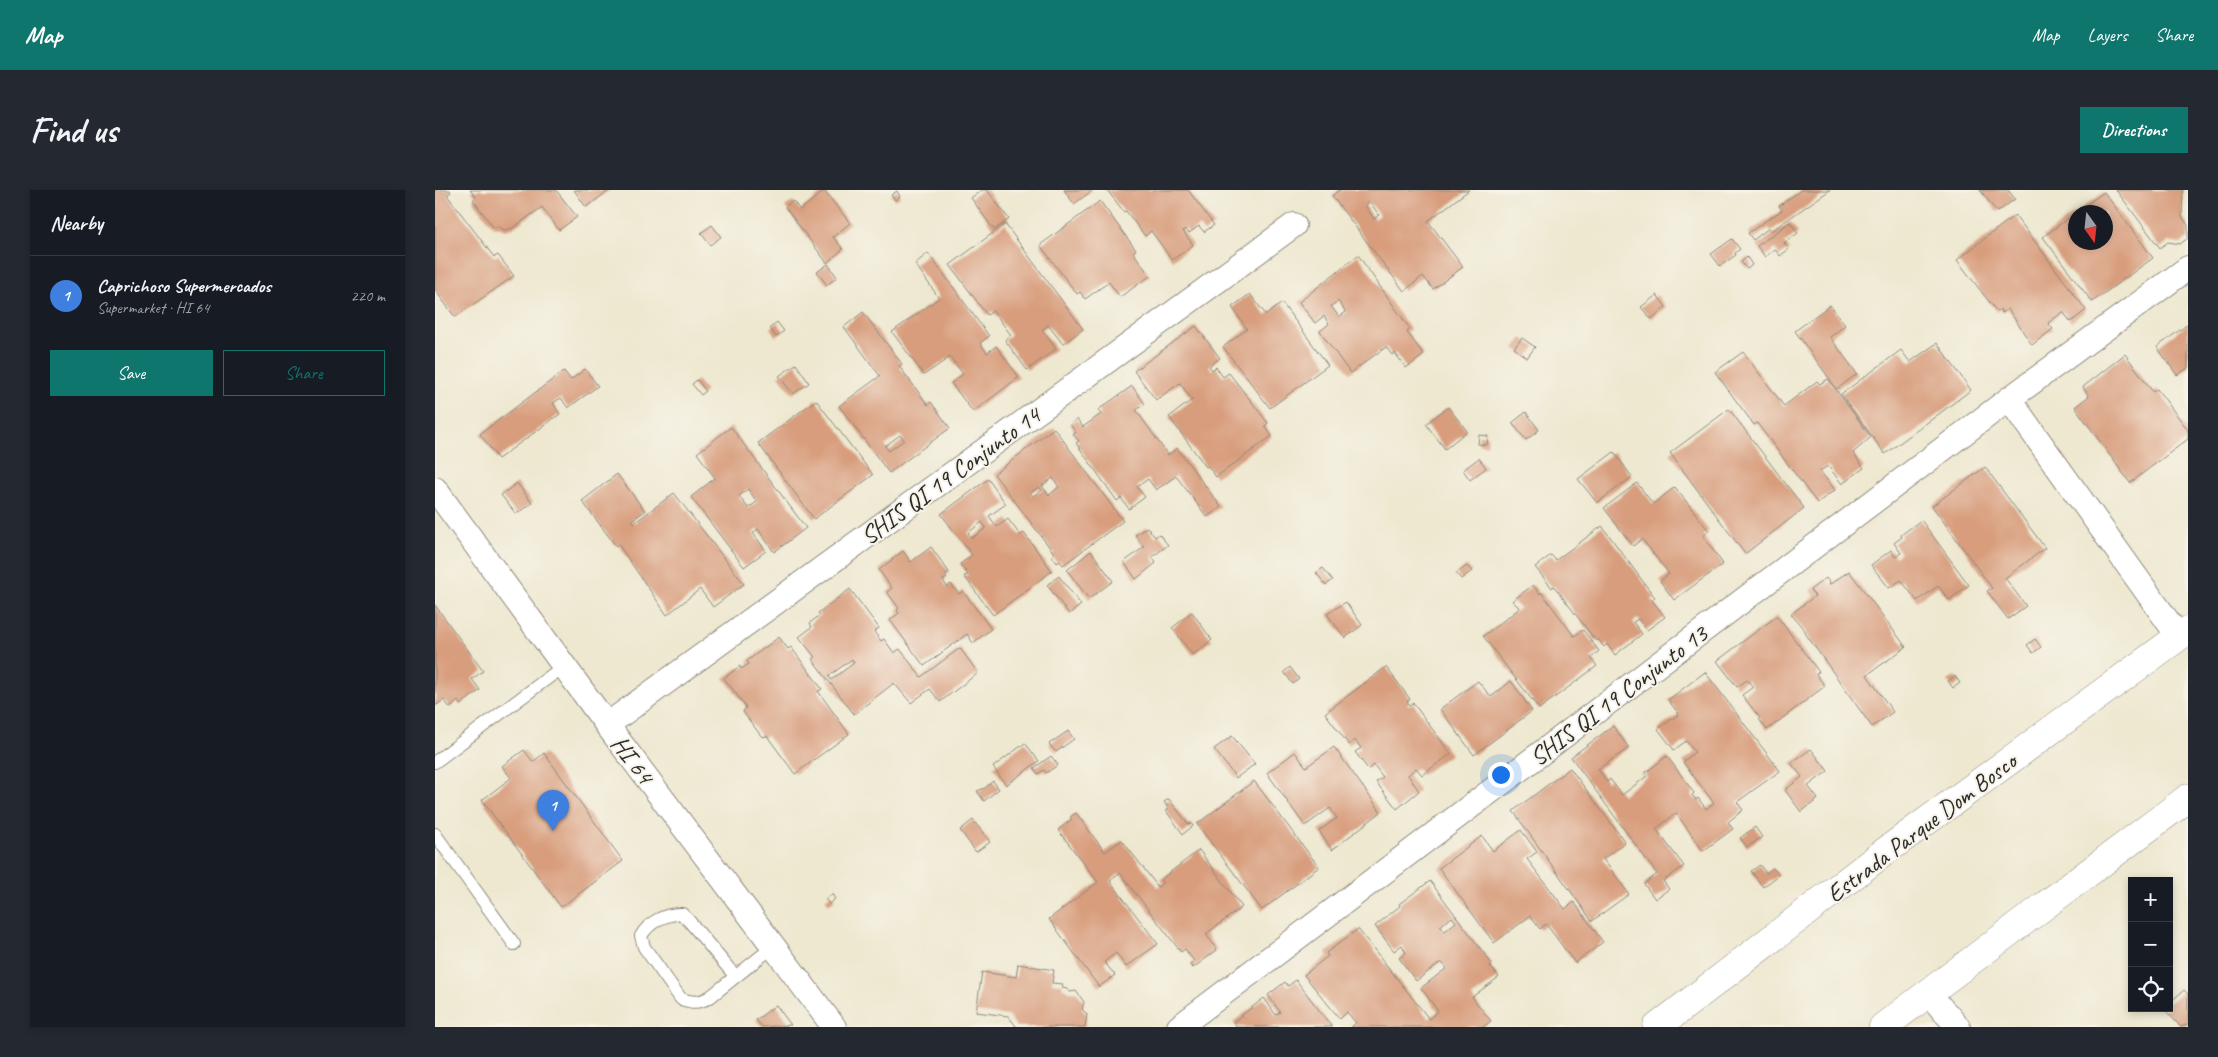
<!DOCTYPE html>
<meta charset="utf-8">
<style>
body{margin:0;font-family:Caveat,sans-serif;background:#242831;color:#f1f3f6}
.controls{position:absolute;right:15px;bottom:15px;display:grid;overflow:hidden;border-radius:0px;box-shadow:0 2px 8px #0003}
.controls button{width:45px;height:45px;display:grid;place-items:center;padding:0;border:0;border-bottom:1px solid #363941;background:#171b24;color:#f1f3f6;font:25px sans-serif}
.compass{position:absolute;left:1633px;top:15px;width:45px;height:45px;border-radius:50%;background:#171b24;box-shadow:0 2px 8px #0003;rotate:165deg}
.you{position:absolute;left:1065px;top:584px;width:18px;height:18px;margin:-12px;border:4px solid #fff;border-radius:50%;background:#1a73e8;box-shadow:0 0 0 8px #1a73e833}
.badge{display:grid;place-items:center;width:32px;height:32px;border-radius:50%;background:#0f766e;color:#fff;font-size:16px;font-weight:700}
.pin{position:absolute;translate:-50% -41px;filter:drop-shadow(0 1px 2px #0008)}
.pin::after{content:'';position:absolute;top:26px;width:18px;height:15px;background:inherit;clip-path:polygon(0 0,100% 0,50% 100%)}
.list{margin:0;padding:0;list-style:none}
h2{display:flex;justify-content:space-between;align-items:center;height:65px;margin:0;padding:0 20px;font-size:21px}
h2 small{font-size:16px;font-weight:400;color:#9ea1a6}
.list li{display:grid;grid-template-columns:32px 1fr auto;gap:15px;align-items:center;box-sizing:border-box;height:80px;padding:0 20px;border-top:1px solid #363941}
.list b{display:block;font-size:19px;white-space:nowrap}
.list p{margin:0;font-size:16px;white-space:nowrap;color:#9ea1a6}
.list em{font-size:16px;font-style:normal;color:#9ea1a6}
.actions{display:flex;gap:10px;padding:15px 20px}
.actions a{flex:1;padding:11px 0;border:1px solid #0f766e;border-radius:0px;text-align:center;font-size:18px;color:#0f766e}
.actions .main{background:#0f766e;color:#fff}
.icon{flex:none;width:28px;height:28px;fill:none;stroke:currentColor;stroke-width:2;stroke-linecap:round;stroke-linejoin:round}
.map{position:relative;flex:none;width:1753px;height:837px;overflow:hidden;border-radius:0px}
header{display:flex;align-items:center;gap:30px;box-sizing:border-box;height:70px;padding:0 25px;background:#0f766e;color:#fff}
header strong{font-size:24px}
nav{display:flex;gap:28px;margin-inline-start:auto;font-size:18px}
.intro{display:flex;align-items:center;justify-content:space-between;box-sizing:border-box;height:120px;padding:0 30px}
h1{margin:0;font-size:35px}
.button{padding:12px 22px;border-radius:0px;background:#0f766e;color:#fff;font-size:18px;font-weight:700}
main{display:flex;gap:30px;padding:0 30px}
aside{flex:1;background:#171b24;border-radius:0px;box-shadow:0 2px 8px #0003}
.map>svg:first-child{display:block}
</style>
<header>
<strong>Map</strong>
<nav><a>Map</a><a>Layers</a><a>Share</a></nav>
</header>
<div class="intro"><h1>Find us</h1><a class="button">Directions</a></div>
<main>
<aside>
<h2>Nearby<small></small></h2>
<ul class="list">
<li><span class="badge" style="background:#3f7fe0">1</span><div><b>Caprichoso Supermercados</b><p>Supermarket · HI 64</p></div><em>220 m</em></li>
</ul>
<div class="actions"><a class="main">Save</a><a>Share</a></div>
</aside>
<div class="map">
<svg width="1753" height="837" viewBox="0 0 1753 837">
<rect width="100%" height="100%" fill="#f7f3e8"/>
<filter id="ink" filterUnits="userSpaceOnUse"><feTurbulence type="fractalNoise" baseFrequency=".02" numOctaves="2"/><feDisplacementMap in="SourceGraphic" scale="10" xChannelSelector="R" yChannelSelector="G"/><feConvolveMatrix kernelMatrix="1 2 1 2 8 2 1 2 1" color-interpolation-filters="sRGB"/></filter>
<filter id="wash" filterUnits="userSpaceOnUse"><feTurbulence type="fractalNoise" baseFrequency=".0096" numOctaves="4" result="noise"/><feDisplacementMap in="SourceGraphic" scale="20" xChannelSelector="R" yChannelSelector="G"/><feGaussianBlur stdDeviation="1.12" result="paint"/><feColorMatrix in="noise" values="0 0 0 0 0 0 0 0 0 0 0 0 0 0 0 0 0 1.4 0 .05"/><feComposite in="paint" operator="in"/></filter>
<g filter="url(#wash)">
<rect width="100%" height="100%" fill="#eee8d0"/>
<g id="blocks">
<g fill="#d89d7d" fill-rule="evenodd">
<polygon points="0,0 15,0 16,2 12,5 59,67 63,65 79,86 20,127 0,100"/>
<polygon points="35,0 121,0 142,27 124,40 107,17 78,38 70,40 61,36 59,38 38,10 41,7"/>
<polygon points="139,0 175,0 151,17"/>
<polygon points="547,0 552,0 574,29 559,40 536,8"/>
<polygon points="629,0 658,0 639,14"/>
<polygon points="672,0 753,0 779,35 769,42 764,36 754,43 750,39 748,41 758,55 737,70 716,41 710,46 691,21 689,22"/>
<path d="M904 0H1034L993 31 1028 77 998 99 988 86 969 101 897 6ZM935 12 944 25 939 29 930 15Z"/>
<polygon points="1366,0 1395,0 1336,41 1334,38 1318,50 1313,43 1347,20 1344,16"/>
<polygon points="1545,0 1573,0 1580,9 1562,22"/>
<polygon points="1681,0 1748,0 1747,27 1753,35 1753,48 1745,54 1733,52 1725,58"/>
<polygon points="389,1 415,33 398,47 408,59 392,73 350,17 358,11 365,20"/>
<polygon points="462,1 465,7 460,10 456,5"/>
<polygon points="1669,2 1718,68 1657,112 1608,47 1640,23 1640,52 1670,52 1670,22 1641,22"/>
<polygon points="665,11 701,60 698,62 715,86 685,107 674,92 650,109 645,102 642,104 605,55"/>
<polygon points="1580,25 1651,120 1636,132 1628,122 1613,133 1618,139 1597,155 1573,119 1567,123 1565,119 1562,122 1522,70"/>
<polygon points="1355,32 1363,43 1349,53 1354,59 1345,66 1340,59 1330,67 1322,56"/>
<polygon points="570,34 648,139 628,154 613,135 607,140 621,159 592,180 570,150 576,145 558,121 552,125 515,75"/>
<polygon points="277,35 286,47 275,55 266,43"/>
<polygon points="1297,49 1305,59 1300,63 1301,65 1285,76 1276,64"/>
<polygon points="493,63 554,146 545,153 552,163 561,156 584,187 538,222 516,193 528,184 515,167 489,185 457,142 504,108 480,74"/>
<path d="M923 65 975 139 972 142 989 165 971 178 960 163 957 165 951 157 915 183 885 141 894 134 889 126 880 133 864 112ZM903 111 911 122 904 127 896 116Z"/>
<polygon points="1312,67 1317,75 1312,79 1306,72"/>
<polygon points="393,74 402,87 392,95 382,82"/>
<polygon points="815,104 831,125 847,113 893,175 835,218 788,157 812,139 797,117"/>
<polygon points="1222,105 1231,117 1216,129 1206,117"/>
<polygon points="1395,115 1410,135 1395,147 1422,184 1402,199 1360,141"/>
<path d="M428 122 467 174 464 176 493 215 496 212 515 238 454 283 404 216 445 186 409 137ZM465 245 469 250 454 261 450 256Z"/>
<polygon points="342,132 349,141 341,147 335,138"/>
<polygon points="1753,134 1753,178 1742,185 1722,157"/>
<polygon points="761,136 785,168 774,176 777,180 781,177 788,187 794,183 833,233 830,236 837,246 781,287 773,276 771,277 734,227 757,210 745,193 721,210 699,181"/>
<polygon points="1087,148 1100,157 1092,168 1079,158"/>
<polygon points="1502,153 1536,200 1450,264 1406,204 1466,160 1475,172"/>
<polygon points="1308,162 1349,216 1382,191 1385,194 1393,189 1436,247 1418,263 1429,278 1407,294 1393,276 1385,281 1400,300 1382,313 1322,233 1319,235 1280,182"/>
<polygon points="1690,164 1718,202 1722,199 1753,240 1753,249 1695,293 1640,217 1654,206 1648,197"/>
<polygon points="361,174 374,193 358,204 344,186"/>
<polygon points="150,179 163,196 133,218 126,208 118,213 125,224 63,269 45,244 129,181 136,190"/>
<polygon points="262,190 271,201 266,205 257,194"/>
<polygon points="697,196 710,214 701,220 733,265 742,258 786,317 772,327 741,286 721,300 713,289 702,297 710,307 694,319 686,308 682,311 641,253 644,251 638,244 641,243 635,234 642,229 648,237 666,224 663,220"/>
<polygon points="381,210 438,285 379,329 323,253"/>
<polygon points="1013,217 1032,241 1010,259 991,234"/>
<polygon points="1294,219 1369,318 1310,364 1235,263"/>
<polygon points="1091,222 1104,240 1091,250 1077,233"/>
<path d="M296 237 371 338 339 362 323 339 318 343 331 361 309 377 256 307 280 288 262 263ZM313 299 322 312 313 318 304 306Z"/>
<path d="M619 238 688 331 628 375 625 371 622 373 617 366 619 363 559 284ZM618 288 624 297 614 305 607 296ZM604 297 607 300 598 306 595 303Z"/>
<polygon points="1044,245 1053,246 1052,255 1043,254"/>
<polygon points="1179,262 1197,287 1162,313 1143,289"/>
<polygon points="1044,268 1051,278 1035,290 1028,280"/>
<polygon points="1550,277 1610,358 1570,388 1591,416 1573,429 1552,401 1557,398 1497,316"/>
<polygon points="182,284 210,321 197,330 199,333 239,303 309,394 278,417 265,399 232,425 183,354 181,356 147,311"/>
<path d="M553 289 571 314 554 326 562 337 573 329 585 345 589 343 617 381 558 425 529 386 533 385 525 374 537 365 506 324ZM547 332 551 338 537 348 533 343Z"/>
<polygon points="82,293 97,313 81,324 66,305"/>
<polygon points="1202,293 1218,314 1240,297 1274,341 1268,346 1288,374 1239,410 1225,391 1234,384 1207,349 1198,356 1169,318"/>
<polygon points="1486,330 1534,395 1514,410 1503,396 1482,411 1466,390 1454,398 1436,375 1456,360 1460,367 1466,363 1459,353 1467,347 1466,345"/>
<polygon points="1167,336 1218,405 1220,407 1217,410 1230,427 1212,440 1203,429 1198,432 1207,444 1180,465 1172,454 1169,457 1163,449 1161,451 1119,396 1117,398 1100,377 1116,365 1121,370"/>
<polygon points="712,337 720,347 724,344 733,355 717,367 721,373 701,389 689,372 709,357 700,345"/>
<polygon points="496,357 514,382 510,385 512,388 508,390 512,397 516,394 524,404 528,401 556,439 538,453 532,444 489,476 455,430 464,423 462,420 464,418 452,402 457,398 444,380 468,361 476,372"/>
<polygon points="656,361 678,391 654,409 632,380"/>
<polygon points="1032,376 1037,381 1026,389 1021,383"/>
<polygon points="888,378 898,390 891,395 881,383"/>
<polygon points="1414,381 1471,457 1432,485 1458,522 1437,537 1370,443 1371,442 1356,424 1380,406 1375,400 1391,388 1395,393 1394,395"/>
<polygon points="624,386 646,415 634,424 612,395"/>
<polygon points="1098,395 1105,404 1106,402 1139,446 1148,440 1164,461 1156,468 1162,476 1104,519 1048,446 1085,418 1077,411"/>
<path d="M415 399 444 438 439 442 446 451 449 449 459 463 465 459 486 487 525 458 543 483 505 512 495 499 476 513 459 493 419 524 377 469 380 467 364 447 377 437 375 433 385 425 383 423ZM417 469 419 473 396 490 394 486Z"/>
<polygon points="911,412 927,435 910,448 892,424"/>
<polygon points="0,415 48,481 37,489 45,500 25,515 23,511 15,518 9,510 0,516"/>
<polygon points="757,422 777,450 758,465 737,438"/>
<polygon points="1342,426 1384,482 1381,484 1390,496 1332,540 1324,529 1325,528 1307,505 1318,497 1312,490 1302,497 1282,471"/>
<polygon points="344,447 353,459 356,457 387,499 383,501 414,544 360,584 332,546 327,547 308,522 311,517 289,488 305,476 306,479 314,474 312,471"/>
<polygon points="1600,449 1606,457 1598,463 1592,455"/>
<polygon points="855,477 864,489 858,494 849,482"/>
<polygon points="951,477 975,509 972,512 974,516 978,513 1016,564 987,585 981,578 973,585 984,601 962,619 941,592 948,587 939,575 933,579 920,562 926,558 920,550 914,555 890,523"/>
<polygon points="1270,482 1345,581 1302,612 1308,620 1293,632 1298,639 1268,661 1241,623 1221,639 1249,676 1228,691 1234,699 1220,709 1209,694 1222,684 1136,567 1178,536 1194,558 1163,579 1172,592 1175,589 1187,605 1212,586 1210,583 1232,566 1259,603 1257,605 1261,610 1263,608 1271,619 1279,613 1248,572 1260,562 1251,551 1239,560 1223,539 1244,524 1233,510"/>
<polygon points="1520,486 1525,493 1518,498 1513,491"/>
<polygon points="1043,491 1056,507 1076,491 1097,521 1039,565 1005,519"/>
<polygon points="633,541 639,549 621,562 614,554"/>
<polygon points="797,546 820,574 801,588 779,559"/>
<polygon points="590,553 604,571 571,595 558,577"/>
<polygon points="899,557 946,622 897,660 884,641 902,628 895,618 870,636 832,583 860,562 871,577"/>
<polygon points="1376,559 1393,581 1373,596 1383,609 1366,622 1350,600 1367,587 1356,573"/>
<polygon points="89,560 98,572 109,563 188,671 126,717 47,610 76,588 67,576"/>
<polygon points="616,566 623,575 611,583 609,580 603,584 599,578"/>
<polygon points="1135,578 1190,652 1168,669 1194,704 1157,731 1078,621"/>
<polygon points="558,591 564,599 549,611 542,601 550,598"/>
<polygon points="819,591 884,677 827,720 762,634"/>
<polygon points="734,609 754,635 756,633 758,636 748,644 731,621 734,619 729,612"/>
<polygon points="641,623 670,662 687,650 723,697 728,693 725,690 764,660 807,717 771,744 782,760 758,778 755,775 759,771 750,759 746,762 685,683 675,691 723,754 691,777 681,763 669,772 680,785 664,797 614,729 663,692 623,640 637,629 635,627"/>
<polygon points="538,630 555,652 541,662 525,640"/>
<polygon points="1320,637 1327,647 1312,657 1305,648"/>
<polygon points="1086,640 1102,662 1092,669 1130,719 1139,712 1168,752 1140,773 1111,734 1105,739 1095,726 1059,753 1004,678 1047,646 1058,661"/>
<polygon points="1325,675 1331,683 1338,678 1344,685 1328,697 1316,681"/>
<path d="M995 691 1057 774 1055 776 1064 787 1037 807 1056 831 1048 837H916L921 833 912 822 905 829 869 785 893 766 891 763 923 739 994 829 1003 821 986 798 1012 778 1006 772 981 791 964 768 971 763 967 755 959 761 940 736 965 716 964 714ZM1017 727 1021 732 1010 741 1005 736Z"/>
<polygon points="397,704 400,709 394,714 390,709"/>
<polygon points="583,774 619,780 617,793 628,794 627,798 632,799 635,802 641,801 649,812 647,819 652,824 650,837 579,837 581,836 573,826 541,822 547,782 581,787"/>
<polygon points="861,790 897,837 802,837 798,832 829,808 841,825 845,822 833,805 850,792 853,796"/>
<polygon points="1749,800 1753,804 1753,834 1746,837 1728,818 1734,818 1734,813"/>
<polygon points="341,815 356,835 327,837 321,830"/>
</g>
</g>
</g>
<g filter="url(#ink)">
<use href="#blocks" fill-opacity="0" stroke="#8c8a7e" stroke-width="1"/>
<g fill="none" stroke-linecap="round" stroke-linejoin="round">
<g stroke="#8c8a7e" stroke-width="14">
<g id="lane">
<polyline points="0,572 129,476"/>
<polyline points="0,644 79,754"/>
<path d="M300 786 255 732 247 724C231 723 214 732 206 746L209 757 246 809C258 813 264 813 275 807L339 756"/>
</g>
</g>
<g stroke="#8c8a7e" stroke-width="26">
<g id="street">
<polyline points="1574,209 1744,447"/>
<polyline points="0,299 172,535 399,837"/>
<polyline points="172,535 859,35"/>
<polyline points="1493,803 1523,837"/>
<polyline points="744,837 1574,209 1753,78"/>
</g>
</g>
<g stroke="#8c8a7e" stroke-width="29">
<g id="primary">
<polyline points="1222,837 1448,663 1753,440"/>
<polyline points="1448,837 1753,608"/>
</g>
</g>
<use href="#lane" stroke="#fff" stroke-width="12"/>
<use href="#street" stroke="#fff" stroke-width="24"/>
<use href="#primary" stroke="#fff" stroke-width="28"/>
</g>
</g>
<g text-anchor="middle" stroke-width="4" stroke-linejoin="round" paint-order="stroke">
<g font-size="25" fill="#2b2b2b" stroke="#f7f3e8">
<text transform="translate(515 285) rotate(-36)" y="9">SHIS QI 19 Conjunto 14</text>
<text transform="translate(1183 505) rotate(-37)" y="9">SHIS QI 19 Conjunto 13</text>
<text transform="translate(198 569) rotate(53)" y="9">HI 64</text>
<text transform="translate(1486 637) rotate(-37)" y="9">Estrada Parque Dom Bosco</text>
</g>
</g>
</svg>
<div class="controls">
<button>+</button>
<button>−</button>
<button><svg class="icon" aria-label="locate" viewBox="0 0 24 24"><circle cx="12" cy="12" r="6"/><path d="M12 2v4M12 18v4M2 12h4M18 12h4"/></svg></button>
</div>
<svg class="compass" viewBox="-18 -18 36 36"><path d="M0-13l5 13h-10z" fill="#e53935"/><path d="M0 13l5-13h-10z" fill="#9ea1a6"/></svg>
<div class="you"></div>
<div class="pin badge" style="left:118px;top:641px;background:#3f7fe0">1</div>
</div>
</main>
